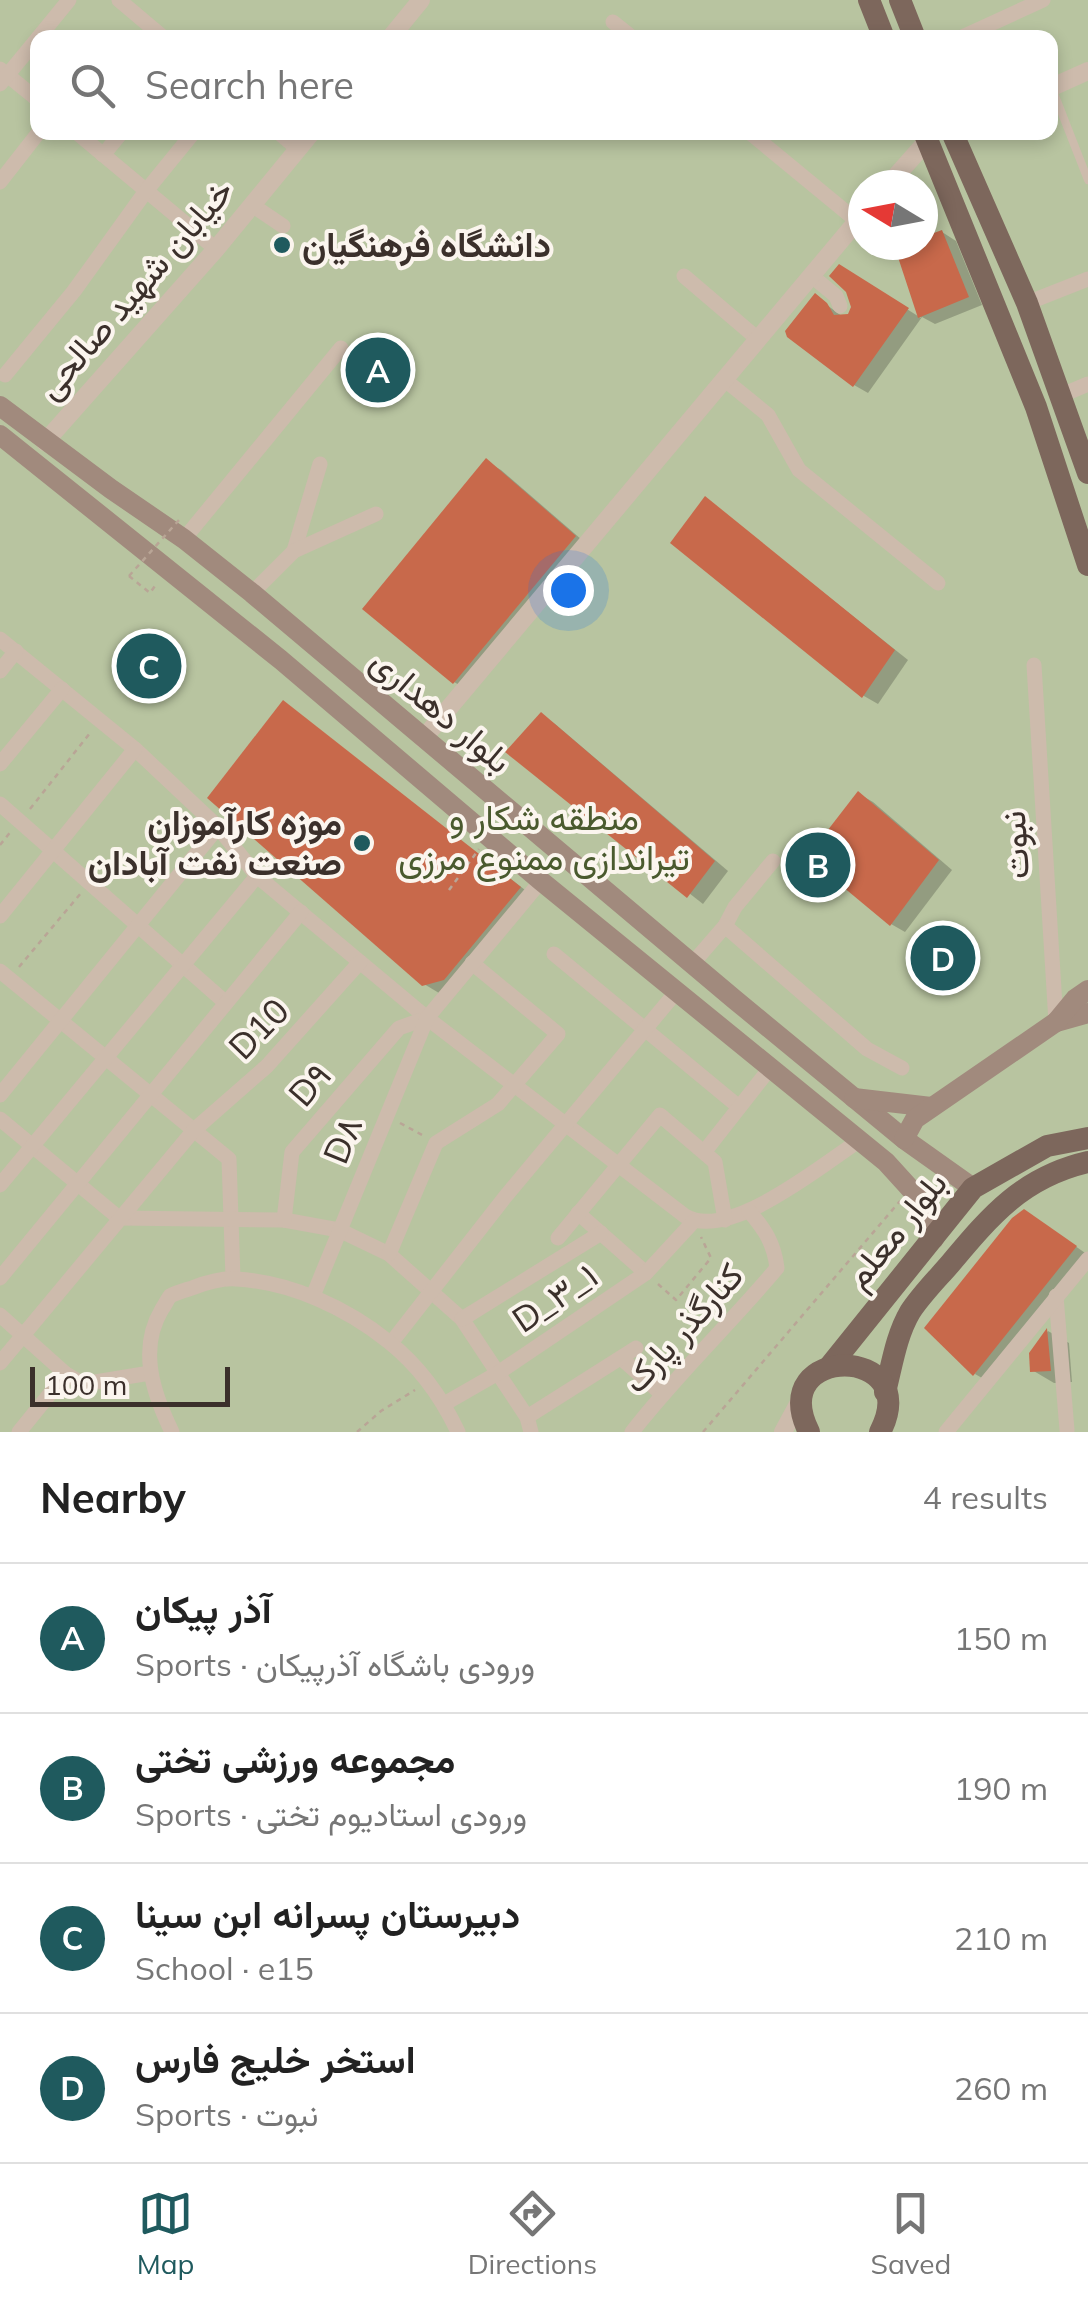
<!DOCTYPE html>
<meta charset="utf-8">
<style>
body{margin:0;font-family:Mulish,Vazirmatn,sans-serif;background:#f6f6f6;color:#222}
.compass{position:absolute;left:848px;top:170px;width:90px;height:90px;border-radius:50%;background:#fff;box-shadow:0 5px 15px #0003;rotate:280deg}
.scale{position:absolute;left:30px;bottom:25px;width:200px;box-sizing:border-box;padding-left:10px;border:5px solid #3b302b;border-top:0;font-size:28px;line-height:35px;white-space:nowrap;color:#3b302b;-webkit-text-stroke:8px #fbf5ee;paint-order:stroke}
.you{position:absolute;left:568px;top:590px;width:35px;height:35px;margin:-25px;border:8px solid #fff;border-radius:50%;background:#1a73e8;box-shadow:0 0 0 15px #1a73e833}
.badge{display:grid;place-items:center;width:65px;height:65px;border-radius:50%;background:#1f5a5e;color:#fff;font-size:32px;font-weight:700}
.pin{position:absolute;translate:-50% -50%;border:5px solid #fff;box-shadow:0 2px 10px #0006}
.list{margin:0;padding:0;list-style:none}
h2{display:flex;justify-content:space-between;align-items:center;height:130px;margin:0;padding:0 40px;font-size:42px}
h2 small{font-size:32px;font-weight:400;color:#767676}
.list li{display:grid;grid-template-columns:65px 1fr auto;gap:30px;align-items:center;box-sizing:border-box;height:150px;padding:0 40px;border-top:2px solid #e0e0e0}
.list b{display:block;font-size:38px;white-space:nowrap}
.list p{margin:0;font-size:32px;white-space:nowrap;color:#767676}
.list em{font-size:32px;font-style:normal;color:#767676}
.icon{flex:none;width:55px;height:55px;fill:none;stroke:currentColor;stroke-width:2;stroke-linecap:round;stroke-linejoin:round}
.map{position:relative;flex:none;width:1088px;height:1432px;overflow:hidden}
.search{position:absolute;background:#fff;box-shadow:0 5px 15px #0003;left:30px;right:30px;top:30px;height:110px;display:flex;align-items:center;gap:25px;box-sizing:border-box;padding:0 35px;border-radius:20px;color:#767676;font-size:38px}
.sheet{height:730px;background:#fff}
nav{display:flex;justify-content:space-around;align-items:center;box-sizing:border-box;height:140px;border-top:2px solid #e0e0e0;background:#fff;font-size:28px;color:#767676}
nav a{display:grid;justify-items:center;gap:5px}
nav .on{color:#1f5a5e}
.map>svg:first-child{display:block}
</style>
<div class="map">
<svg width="1088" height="1432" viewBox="0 0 1088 1432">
<rect width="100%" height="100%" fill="#f4ebe1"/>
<path fill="#b8c4a0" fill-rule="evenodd" d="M0 0H1088V1432H0ZM38 38H1050V132H38ZM863 185H923V245H863Z"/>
<g fill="#0003">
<polygon points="942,232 956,241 982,305 935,324 922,317 868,393 854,385 815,296 843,317 850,316 854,307 853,275 921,318 898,250 923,245 923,240"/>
<polygon points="487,462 501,470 589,546 468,690 454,682"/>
<polygon points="706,499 908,660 878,704 864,696"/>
<polygon points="284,703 534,897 439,993 424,984"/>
<polygon points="541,715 555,724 728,871 703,904 509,752"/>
<polygon points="859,794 873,802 952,870 905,932 891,924"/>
<polygon points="1038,1220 1088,1255 989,1382 975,1374"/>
<polygon points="1048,1331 1069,1343 1072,1382 1054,1383 1032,1370 1031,1354"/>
</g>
<g fill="#c8694b">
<polygon points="942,230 969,297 918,318 895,248 923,245 923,237"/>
<polygon points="839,264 909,308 853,387 787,337 785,331 815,293 827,303 834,315 848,314 851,307 846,292 829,276"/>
<polygon points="486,458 576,536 453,684 362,609"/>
<polygon points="705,496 895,650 862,698 670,543"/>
<polygon points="283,700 521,887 444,980 422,986 207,798"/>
<polygon points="541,712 715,861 687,898 505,752"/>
<polygon points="858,791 939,860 890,926 807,857"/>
<polygon points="1024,1209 1077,1246 973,1376 924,1328 1012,1218"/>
<polygon points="1047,1328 1051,1371 1030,1372 1029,1353"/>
</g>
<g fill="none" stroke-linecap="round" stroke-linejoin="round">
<g stroke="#b9a596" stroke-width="2.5" stroke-dasharray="5 5" stroke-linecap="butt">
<polyline points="129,576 150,593 157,583"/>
<polyline points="30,809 90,733"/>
<polyline points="0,845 12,830"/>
<polyline points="449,890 479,849"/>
<polyline points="19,967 81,893"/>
<polyline points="400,1123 424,1136"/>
<polyline points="658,1284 676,1300 711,1258 701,1237"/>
<polyline points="357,1432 381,1411 415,1390"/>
<polyline points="703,1432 900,1201"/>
</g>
<polyline stroke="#cdbbac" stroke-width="8" points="1052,88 1088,180"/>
<g stroke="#cdbbac" stroke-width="15">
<polyline points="119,0 164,38"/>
<polyline points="613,22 633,38"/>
<polyline points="38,38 69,0"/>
<polyline points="960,38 1043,0"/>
<polyline points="0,69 38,100"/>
<polyline points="0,84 38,38"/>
<polyline points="76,132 216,249"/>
<polyline points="278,132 298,149"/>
<polyline points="749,132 857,221"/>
<polyline points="103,155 122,132"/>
<polyline points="0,182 39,132"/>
<polyline points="252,205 283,226"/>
<polyline points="684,276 759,340"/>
<polyline points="813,277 836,296 840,306"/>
<polyline points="1027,303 1088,279"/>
<polyline points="5,375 74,291 146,191 194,132"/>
<polyline points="725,380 768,415 799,470 938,583"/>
<polyline points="1062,395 1088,384"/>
<polyline points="184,539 341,348"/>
<polyline points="294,551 320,464"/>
<polyline points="252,593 294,551 376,514"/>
<path d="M0 639 135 749 218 827 257 876 427 1018 685 1216C729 1242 822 1165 860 1140"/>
<polyline points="1034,665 1056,1022"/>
<polyline points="0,671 16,651"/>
<polyline points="0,764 62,689"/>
<polyline points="0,804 226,1003"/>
<polyline points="0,916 135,749"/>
<polyline points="725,926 735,907 773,861"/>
<polyline points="554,954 739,1107"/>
<polyline points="692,964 725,926 867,1049 902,1068"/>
<polyline points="0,971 229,1159 233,1278"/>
<polyline points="0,1095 218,827"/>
<polyline points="0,1119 119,1218 284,1220 339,1230 389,1254 462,1319 527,1417 531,1432"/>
<polyline points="705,1151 771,1067"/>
<polyline points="0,1185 257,876"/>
<polyline points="578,1213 646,1273"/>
<polyline points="284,1220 292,1152 399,1028 427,1018"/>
<polyline points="558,1238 660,1115 715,1162 725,1220"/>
<polyline points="389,1254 436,1143 498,1104 558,1034 472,963"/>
<polyline points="0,1278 301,912"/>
<polyline points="313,1296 427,1018 541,881"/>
<polyline points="1056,1296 1067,1430"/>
<polyline points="0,1315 66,1374 83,1384 150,1373"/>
<polyline points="462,1319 601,1233"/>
<polyline points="391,1343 505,1197 677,991"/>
<polyline points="621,1358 662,1394"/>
<polyline points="0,1363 194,1130 267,1066 360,962"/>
<polyline points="444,1404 498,1373 646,1273 694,1221"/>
<polyline points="527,1417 636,1348"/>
<polyline points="19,1432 66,1374"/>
<path d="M172 1432C153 1393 138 1349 162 1309 165 1305 167 1300 170 1296 175 1293 186 1290 192 1288 205 1283 222 1278 236 1279 291 1282 347 1308 389 1342 419 1366 442 1398 458 1432"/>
<path d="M632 1432C677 1374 730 1324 777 1268 774 1243 765 1230 749 1211"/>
<polyline points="946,1432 1088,1259"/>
</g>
<g stroke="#cdbbac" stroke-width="18">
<polyline points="390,38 421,0"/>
<polyline points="1050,88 1088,71"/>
<polyline points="888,185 927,141"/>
<polyline points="45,442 216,249 312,132"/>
<polyline points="423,739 863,214"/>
<polyline points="783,1432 803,1395"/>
</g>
<g stroke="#a18a7d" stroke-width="20">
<polyline points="0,406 111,489 184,539 252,593 734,999 904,1139 973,1188"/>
<polyline points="0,435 281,660 541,881 886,1162 916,1195 934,1239"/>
<polyline points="1056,1022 1088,1013"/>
<polyline points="854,1098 931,1107"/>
<polyline points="904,1139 915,1119 1056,1022 1075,999 1088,990"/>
</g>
<g stroke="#7d675c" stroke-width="22">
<polyline points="869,0 884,38"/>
<polyline points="900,0 915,38"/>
<polyline points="924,132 1036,407 1088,565"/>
<polyline points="952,132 1027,303 1088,473"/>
<polyline points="830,1366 973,1188 1047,1146 1088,1138"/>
<path d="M885 1392C892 1365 896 1336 910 1312 921 1295 937 1279 950 1264 991 1215 1023 1177 1088 1162"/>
<path d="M809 1432C764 1343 926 1344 880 1432"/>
</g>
<polyline stroke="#b9a596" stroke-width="2.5" stroke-dasharray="5 5" stroke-linecap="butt" points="129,576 179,520"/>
</g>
<g fill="#1f5a5e" stroke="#fbf5ee" stroke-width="4">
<circle cx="282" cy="245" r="10"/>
<circle cx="362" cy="843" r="10"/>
</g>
<g text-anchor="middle" stroke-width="8" stroke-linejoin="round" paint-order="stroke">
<g font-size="35" font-weight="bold" fill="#3b302b" stroke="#fbf5ee" text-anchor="start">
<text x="302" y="257">دانشگاه فرهنگیان</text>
<text x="342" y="835" text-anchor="end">موزه کارآموزان<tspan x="342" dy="40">صنعت نفت آبادان</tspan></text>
</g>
<g font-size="35" fill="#3b302b" stroke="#fbf5ee">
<text transform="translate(135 289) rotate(-49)" y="12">خیابان شهید صالحی</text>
<text transform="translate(441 711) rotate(40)" y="12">بلوار دهداری</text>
<text transform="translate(1015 845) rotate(-94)" y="12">نبوت</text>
<text transform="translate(259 1029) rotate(-46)" y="12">D10</text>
<text transform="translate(310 1085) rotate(-49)" y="12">D۹</text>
<text transform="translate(343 1140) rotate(-68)" y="12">D۸</text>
<text transform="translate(896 1230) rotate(-51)" y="12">بلوار معلم</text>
<text transform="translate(555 1298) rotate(-34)" y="12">D_۳_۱</text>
<text transform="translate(683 1328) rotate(-48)" y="12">کنارگذر پارک</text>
</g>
<g font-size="35" fill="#4a5a2e" stroke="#fbf5ee">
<text x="544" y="830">منطقه شکار و<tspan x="544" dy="40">تیراندازی ممنوع مرزی</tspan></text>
</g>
</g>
</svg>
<svg class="compass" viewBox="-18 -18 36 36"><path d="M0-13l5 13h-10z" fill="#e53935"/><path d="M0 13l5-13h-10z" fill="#767676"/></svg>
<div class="scale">100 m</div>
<div class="you"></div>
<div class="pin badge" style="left:378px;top:370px">A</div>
<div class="pin badge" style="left:818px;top:865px">B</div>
<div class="pin badge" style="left:149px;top:666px">C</div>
<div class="pin badge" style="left:943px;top:958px">D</div>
<div class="search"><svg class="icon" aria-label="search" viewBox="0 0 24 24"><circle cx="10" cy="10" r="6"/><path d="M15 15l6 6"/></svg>Search here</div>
</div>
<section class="sheet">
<h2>Nearby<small>4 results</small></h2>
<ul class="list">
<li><span class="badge">A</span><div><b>آذر پیکان</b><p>Sports · ورودی باشگاه آذرپیکان</p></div><em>150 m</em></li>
<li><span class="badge">B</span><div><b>مجموعه ورزشی تختی</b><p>Sports · ورودی استادیوم تختی</p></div><em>190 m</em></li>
<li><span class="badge">C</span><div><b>دبیرستان پسرانه ابن سینا</b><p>School · e15</p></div><em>210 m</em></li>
<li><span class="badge">D</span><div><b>استخر خلیج فارس</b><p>Sports · نبوت</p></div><em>260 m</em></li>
</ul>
</section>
<nav>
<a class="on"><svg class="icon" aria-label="map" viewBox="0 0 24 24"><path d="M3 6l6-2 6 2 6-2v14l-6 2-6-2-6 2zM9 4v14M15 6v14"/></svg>Map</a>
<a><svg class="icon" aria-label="directions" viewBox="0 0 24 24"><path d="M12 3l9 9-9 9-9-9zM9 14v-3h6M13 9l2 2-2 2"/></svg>Directions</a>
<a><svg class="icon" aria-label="saved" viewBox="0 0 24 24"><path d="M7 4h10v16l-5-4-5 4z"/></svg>Saved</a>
</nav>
